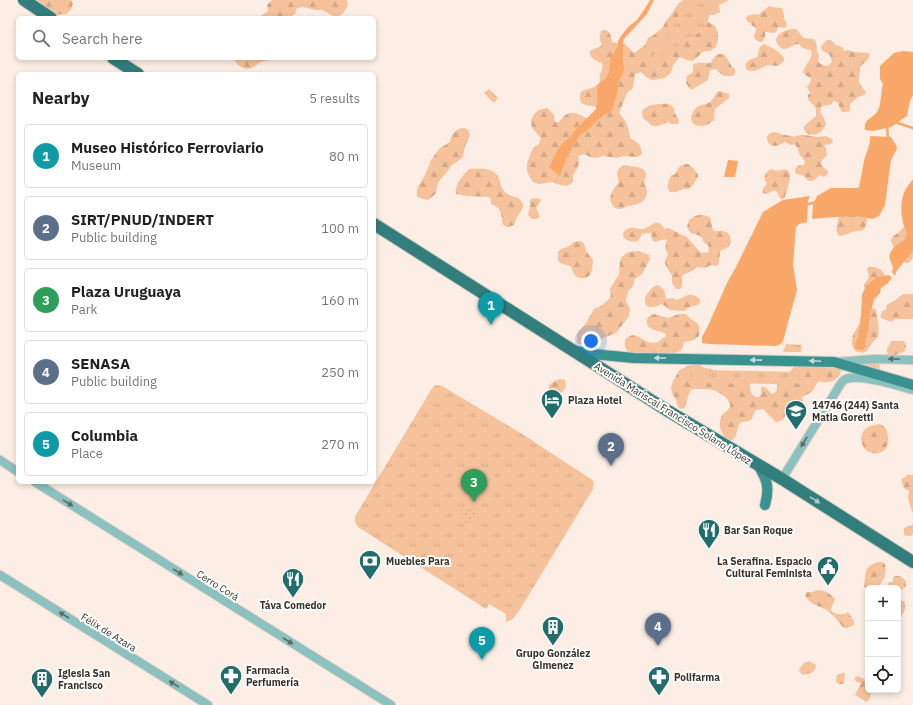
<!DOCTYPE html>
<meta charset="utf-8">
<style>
body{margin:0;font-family:"IBM Plex Sans",sans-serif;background:#f2f2f2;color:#222}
.controls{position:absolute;right:12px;bottom:12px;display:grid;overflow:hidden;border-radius:6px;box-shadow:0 2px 6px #0003}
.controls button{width:36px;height:36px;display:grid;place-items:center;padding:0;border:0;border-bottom:1px solid #e0e0e0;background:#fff;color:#222;font:20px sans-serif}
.you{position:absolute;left:591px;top:341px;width:14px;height:14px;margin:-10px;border:3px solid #fff;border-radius:50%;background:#1a73e8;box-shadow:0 0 0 6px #1a73e833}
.badge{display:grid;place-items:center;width:26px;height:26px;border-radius:50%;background:#db2777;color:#fff;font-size:13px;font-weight:700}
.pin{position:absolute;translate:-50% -33px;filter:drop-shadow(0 1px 2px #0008)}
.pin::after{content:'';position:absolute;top:21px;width:14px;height:12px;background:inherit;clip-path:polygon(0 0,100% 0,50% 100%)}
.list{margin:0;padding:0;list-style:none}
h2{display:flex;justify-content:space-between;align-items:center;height:52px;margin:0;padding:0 16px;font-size:17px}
h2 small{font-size:13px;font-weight:400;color:#767676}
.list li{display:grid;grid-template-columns:26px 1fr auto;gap:12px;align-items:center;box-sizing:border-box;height:64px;margin:0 8px 8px;padding:0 8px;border:1px solid #e0e0e0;border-radius:6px}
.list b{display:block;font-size:15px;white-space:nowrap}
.list p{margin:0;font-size:13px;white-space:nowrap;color:#767676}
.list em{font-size:13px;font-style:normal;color:#767676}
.icon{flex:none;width:22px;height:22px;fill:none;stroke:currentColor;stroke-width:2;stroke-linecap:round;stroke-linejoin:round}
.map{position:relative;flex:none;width:913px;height:705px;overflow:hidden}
.search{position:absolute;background:#fff;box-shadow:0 2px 6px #0003;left:16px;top:16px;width:360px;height:44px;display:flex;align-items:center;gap:10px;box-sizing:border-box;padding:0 14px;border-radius:6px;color:#767676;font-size:15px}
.panel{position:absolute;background:#fff;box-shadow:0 2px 6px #0003;left:16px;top:72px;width:360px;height:412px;border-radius:6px}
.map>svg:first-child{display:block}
</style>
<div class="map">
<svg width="913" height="705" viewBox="0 0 913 705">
<defs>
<pattern id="forest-firs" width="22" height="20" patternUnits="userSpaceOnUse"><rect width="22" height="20" fill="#f6c29c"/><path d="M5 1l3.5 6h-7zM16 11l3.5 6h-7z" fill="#d4a787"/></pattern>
<pattern id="park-tufts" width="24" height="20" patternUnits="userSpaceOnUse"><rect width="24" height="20" fill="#f6c29c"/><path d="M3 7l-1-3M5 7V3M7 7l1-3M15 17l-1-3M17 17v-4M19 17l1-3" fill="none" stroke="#d4a787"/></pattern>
<pattern id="garden-dots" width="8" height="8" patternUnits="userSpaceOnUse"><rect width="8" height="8" fill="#f6c29c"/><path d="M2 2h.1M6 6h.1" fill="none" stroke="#d4a787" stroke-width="1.8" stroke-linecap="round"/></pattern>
</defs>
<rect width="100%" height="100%" fill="#fceee4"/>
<g fill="url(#forest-firs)">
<polygon points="30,0 71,0 73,3 71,10 66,14 56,15 40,9"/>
<path d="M272 0H346L348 2C347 9 343 16 335 17L322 10H315L304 7 297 8 295 14 288 18H258L268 11 267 5Z"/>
<path d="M683 0H729L719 5 720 12 714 15H707L708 22 715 26 718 33V40L716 47 710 51H704L693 61 687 60 680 57 673 65 671 73 665 78 652 80 646 77 641 72 635 74 633 88 627 93 619 113C626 120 629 128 630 138 638 143 641 144 642 154L637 157 623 156 617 158 603 156 596 158 590 157 584 154 578 156 579 163 577 169 573 175V182L567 186 560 185 553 182 539 184 533 182 529 176 527 170V163L530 155 533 148 539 144 541 138 532 128 531 121 534 114 539 110 547 108 554 115 555 122H559C560 121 561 119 563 117 571 108 583 116 591 121L598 118 605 116 607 113C603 111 600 108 596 107 586 104 577 107 581 92 586 88 600 88 600 81 600 79 599 77 600 75 602 68 603 72 602 63 597 61 592 60 590 54V51C594 48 599 48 602 45 599 40 599 35 602 30 610 29 611 36 612 42L617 43H624L634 53 645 45 648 38 654 35 663 27 666 21 671 15 678 4Z"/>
<path d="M769 6C780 10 784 3 784 19L786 22 787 25 785 28 778 27C776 37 771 31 765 32 765 37 765 39 762 42 758 42 756 41 754 37L756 30 755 27 752 26 751 23 748 22 746 19 747 16 755 14 758 15Z"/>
<path d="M792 29H796L804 38 814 39 816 42 817 52 819 55 818 62C823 66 829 68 832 61L829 54 823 51 821 48 822 45 827 40H831L836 45 843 48 844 51 847 50 854 52 869 53C871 61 864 61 860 67 860 82 855 79 866 92L865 95 858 97 850 104V111L846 112H842L840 109 838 102H836L834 100C833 106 827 105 822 106 817 113 826 117 826 125 824 128 822 131 819 133 812 137 803 134 804 126L816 116C817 105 814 107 808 99V95L810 93 807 87 811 81V78L805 75 803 72C805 64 814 59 811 50 805 49 802 49 799 44 793 44 790 49 783 49 768 39 781 31 792 29Z"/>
<path d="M763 44C769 45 781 53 784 58V61L778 66 768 65 755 71 747 70C742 62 751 59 757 57L760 47Z"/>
<path d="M718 54H722L725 55 732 67 735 69V74L732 76C731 76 725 76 725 76 718 74 719 67 710 70L708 80 693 89H690L686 83 687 76 693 72V65C701 59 706 66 711 62 712 61 712 60 713 59 714 57 717 55 718 54Z"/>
<path d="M234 58H273C269 60 265 61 261 62 257 64 255 67 252 68 244 71 236 65 234 58Z"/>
<path d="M720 91 729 94V98L715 109 714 120C710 123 706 127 700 126 689 125 689 115 696 108 700 104 706 105 710 102 713 100 715 95 717 92Z"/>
<path d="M658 104C664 104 671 102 674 109 674 110 674 111 674 112 676 116 678 117 679 121L678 124H671L668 122 658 126H654L651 125 648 122 643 118 642 111C646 106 652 105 658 104Z"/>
<path d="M461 128H464L467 129 469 132 470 136 465 146 463 157 451 166 447 172 440 180 438 183 436 193 431 198 427 200 424 199 417 197V189L426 173 431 160 440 148 450 142C451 135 454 131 461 128Z"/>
<path d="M773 132C779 132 780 135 785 135 789 136 790 135 794 137 802 133 809 136 818 137 821 137 824 135 828 137 831 138 831 139 833 141L831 144 824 145 826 148 827 155C825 158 822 159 821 163L822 166 828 171 827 175 824 177 821 175 818 176C814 182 808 183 804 176L797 174 795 173C795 166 798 165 804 165L805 162C804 159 802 158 800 155 798 151 798 147 794 144L791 145 785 142C778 147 767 149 767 137L769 134Z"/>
<path d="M685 164H688L693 168 698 174V177L692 186 689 189H683L676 192H670L668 189C668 184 668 179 672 175 673 175 674 175 675 174 680 169 676 167 685 164Z"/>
<path d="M626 165C633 167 646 166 646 175 646 176 644 181 644 182 645 187 649 190 646 197 642 204 635 205 628 206 625 207 622 209 619 209 616 209 613 207 612 204 607 197 614 188 619 182 616 173 616 167 626 165Z"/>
<path d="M469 169C479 168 496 167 499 179 501 184 501 189 506 193 511 197 522 197 523 205 523 210 519 213 517 217 516 219 515 222 514 225 500 231 503 221 501 213 499 208 496 206 491 204V200L489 197 467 196 456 194C455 183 462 177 469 169Z"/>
<path d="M771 169C776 171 780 171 785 169 787 170 789 171 790 174 791 178 786 194 784 199H781C778 196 778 193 775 190L766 194 763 193C762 188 764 187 767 184 763 178 764 173 771 169Z"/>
<path d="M886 187 887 192C878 199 871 206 867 218 866 223 867 226 863 230L852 232 845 235 839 236C835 230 837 224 839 217L837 214Z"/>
<path d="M533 198 541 199 540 202 536 208 539 214V218C534 220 530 219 528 214L530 207V200Z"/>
<path d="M699 215H703L710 217C712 222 711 227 714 231 722 231 731 230 731 241 730 243 730 245 728 247 726 249 722 249 720 251L719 262 718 265 715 266 711 265 705 268 697 267C693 272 687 272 682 276V287L679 289H676L672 283V276L665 264V261L668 254 665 248 667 241 665 239 655 242 652 240 651 233H648L642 234 638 241C628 244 617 236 627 229 632 226 637 229 643 229 650 229 657 215 664 229L667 228 671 229 678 233 687 237 699 251 702 253 709 252 708 245C702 242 704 241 701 237 697 232 692 238 687 227L689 220 695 216Z"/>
<path d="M904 227 913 229V257L911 261 908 263 897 260 894 248 891 241C892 236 894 236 898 233 901 231 901 229 904 227Z"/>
<path d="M581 241 584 244 586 251 593 260C592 267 593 278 583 278 582 278 578 278 577 277 573 275 573 269 570 266L560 263 558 260V252L561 249 568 247 574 242Z"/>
<polygon points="639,251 649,255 650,259 645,269 641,275 635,279 633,286 628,292 626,299 626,302 630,308 629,316 616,333 603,338 594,345 579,344 577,342 577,335 579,331 586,323 594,309 601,306 609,299 611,296 610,289 619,274 620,261 622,257 628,252"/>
<path d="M868 267C875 266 883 269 885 276L866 290C860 280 873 283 867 270Z"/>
<path d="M658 285C665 289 665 292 666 299L673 298 676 300C687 298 687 290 700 299V303L697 305 690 307 684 311 670 310 662 304C659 305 656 307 652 307 648 308 644 304 645 299 645 296 650 290 652 288 654 286 655 286 658 285Z"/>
<path d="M903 294H913V319H895L891 322 881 318C880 313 882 311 886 309L888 304 894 301Z"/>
<path d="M870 308 876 309C877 317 880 328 878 336 876 340 872 342 870 346 866 353 865 353 857 352 846 343 855 330 862 321 865 318 868 312 870 308Z"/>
<path d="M654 314 668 318 679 314H686L691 319 697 323 699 326V336L694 340 684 342C683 345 683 349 680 351 674 355 643 353 634 354 624 353 621 339 630 336 637 332 646 344 654 343 658 343 661 339 665 337L666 334C658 329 642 331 648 317Z"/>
<path d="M891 341H904L906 346 905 351 893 356 889 355C884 350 889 347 891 341Z"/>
<polygon points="860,361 879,362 880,368 879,370 858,366"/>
<path d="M699 364C702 368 706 368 711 369L750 382C750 390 750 397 759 397L761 394V387H765L772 394C778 392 777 388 777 382L786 377 793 368 797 365 823 367 829 364 841 368C842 379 829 385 820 381L817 383 812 392 802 397 805 410 803 413C797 412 793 410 788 410L783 420 776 422 763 409 756 410 754 413 752 419 749 421 741 422C735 429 739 438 730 441 721 436 716 423 723 414 725 412 729 410 730 407 731 404 729 402 727 399 716 387 707 389 692 389 687 394 688 402 684 408L681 409 678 407 676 400 672 393 671 388 673 381 679 371 681 369 688 366Z"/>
<path d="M561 379 565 380C568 389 562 392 556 397 552 401 552 405 547 407L545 406 544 401 549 391V385L556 380Z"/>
<path d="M880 424C887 427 888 432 888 439 888 442 888 445 886 448 882 455 870 455 865 449 859 442 860 432 868 427 871 425 876 425 880 424Z"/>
<polygon points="907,475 913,475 913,514 908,499 909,491 904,488 901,480"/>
<polygon points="913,523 913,534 911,536 908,536 904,535 904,528 912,525"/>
<path d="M878 562H882L885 564C887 577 884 578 878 588H868V591C863 587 864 585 865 579 866 568 867 566 878 562Z"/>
<polygon points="895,576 900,576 906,581 906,586 902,590 898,591 898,588 887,588 888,584 889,582 893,582 893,578"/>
<path d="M817 590C825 590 830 593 835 599 834 604 830 606 832 612 838 615 843 615 848 612L854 621V625L847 628H844C839 623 834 615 828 611 820 605 810 606 805 595L807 592H813Z"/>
<path d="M898 600 904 601C908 609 902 615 898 621Z"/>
<path d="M809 661 816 665C815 674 810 673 803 675L800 672 799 669 804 663Z"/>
<polygon points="842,673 845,673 844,684 839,684 836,682 837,675"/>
<path d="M858 676 868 681V690H872L869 700 866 702 855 695 861 683C857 682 854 682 855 677Z"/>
</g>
<g fill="url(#park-tufts)">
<polygon points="690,0 714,0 707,24 702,31 657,58 650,59 667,36 685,4"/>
<polygon points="489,89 498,98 494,103 484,93"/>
<polygon points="786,344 802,345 801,352 783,352"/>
<polygon points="690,370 807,372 798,384 691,383"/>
<path d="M436 385 442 386 522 434 591 479 594 482 593 489 521 608 513 619 506 622V614L489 604 486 609 358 527C355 523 354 519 356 515L431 390 433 387Z"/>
</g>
<circle fill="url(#garden-dots)" cx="469" cy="515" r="8"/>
<g fill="#f9a86a">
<path d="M650 0H654L647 14 624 39 623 42V59L624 70 618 85V90L612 111 600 118 589 129 580 135 567 157 560 176 549 167 560 146 572 135 577 128 596 109C600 101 594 89 599 83 602 81 606 78 609 75L610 59 618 46V41L621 36 629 26 637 20 644 10Z"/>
<path d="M903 51 913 52V95L910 101 907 116 891 127 873 131 865 130C864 118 871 120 877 112 881 108 881 91 883 84L880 79V66L894 53Z"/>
<path d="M870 136 891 137 896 145 897 149 891 160 885 205 879 216 873 219 856 216 822 218 812 219 813 205 817 196 831 188H857L859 187C861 178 862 170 864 161 866 153 871 144 870 136Z"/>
<polygon points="728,160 738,161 735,177 724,177"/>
<path d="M913 179V250L912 253 897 270 895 276 892 272C894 267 892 265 890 260 887 251 898 243 905 240L907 233C900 220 899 199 907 187 909 184 911 182 913 179Z"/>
<polygon points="810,196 808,201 807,222 799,224 796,227 793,265 797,290 783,341 781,344 776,346 709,344 702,343 702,337 708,326 728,281 736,267 763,212 783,200"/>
<polygon points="889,275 892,278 887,284 881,288 880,293 874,300 870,315 868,330 864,350 855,349 855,344 858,337 861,315 862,295 864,290 867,285 877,277"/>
</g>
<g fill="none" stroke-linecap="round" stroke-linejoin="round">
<g stroke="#f9a86a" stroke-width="2.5">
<polyline points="895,122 913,128"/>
<polyline points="887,126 888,139"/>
<polyline points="805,205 816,202"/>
</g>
<g stroke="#d9ccc3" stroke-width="10">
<g id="minor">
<polyline points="837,362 874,359 913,360"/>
<polyline points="0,460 18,472"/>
<path d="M782 479 840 385C841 383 843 381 844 380 857 372 898 386 913 390"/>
<polyline points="35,482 391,705"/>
<polyline points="0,575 208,705"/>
</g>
</g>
<g stroke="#d9ccc3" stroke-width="12">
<g id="major">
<polyline points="576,351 592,354 634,358 685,359 834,362 913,385"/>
<path d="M758 465C767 480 770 487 765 505"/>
</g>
</g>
<g stroke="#d9ccc3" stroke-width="14">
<g id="highway">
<polyline points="24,0 51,18"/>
<polyline points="113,58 138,74"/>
<polyline points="374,224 668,411 782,479 913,562"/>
</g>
</g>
<use href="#minor" stroke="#8bc1bf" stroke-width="8"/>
<use href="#major" stroke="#399290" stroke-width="10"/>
<use href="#highway" stroke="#327e7c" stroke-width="12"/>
</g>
<defs><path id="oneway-solid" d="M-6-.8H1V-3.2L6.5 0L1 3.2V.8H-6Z"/></defs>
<g fill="#c3dedd">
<use href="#oneway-solid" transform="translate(660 358) rotate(-180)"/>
<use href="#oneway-solid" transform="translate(756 360) rotate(-179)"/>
<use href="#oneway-solid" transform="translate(815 361) rotate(-178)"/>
</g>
<g fill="#5a6b66">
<use href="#oneway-solid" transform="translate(894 359) rotate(-180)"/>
<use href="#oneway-solid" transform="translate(804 442) rotate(122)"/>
<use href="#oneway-solid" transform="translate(68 503) rotate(32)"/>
<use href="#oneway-solid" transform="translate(178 572) rotate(32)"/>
<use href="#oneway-solid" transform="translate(64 615) rotate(-148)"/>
<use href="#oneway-solid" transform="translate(288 641) rotate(32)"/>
<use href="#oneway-solid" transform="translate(174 684) rotate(-148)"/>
</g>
<use fill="#accbca" href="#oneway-solid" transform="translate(815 500) rotate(32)"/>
<defs>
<g id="hotel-pin" transform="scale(1.15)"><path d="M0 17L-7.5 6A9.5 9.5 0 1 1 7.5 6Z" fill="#216d6b" stroke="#fefefe"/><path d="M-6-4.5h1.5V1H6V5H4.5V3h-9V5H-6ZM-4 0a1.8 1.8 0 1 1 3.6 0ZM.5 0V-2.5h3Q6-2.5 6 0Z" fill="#fff"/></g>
<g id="school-pin" transform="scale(1.15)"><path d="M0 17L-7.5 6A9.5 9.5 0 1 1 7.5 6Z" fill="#216d6b" stroke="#fefefe"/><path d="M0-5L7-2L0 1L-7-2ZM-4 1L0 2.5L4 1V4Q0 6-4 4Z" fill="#fff"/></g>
<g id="restaurant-pin" transform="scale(1.15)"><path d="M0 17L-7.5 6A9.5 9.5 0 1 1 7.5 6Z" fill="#216d6b" stroke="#fefefe"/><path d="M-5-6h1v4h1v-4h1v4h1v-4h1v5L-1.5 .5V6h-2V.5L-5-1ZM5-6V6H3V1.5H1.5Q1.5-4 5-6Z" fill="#fff"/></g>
<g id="bank-pin" transform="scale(1.15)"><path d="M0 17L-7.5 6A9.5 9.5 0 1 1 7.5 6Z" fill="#216d6b" stroke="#fefefe"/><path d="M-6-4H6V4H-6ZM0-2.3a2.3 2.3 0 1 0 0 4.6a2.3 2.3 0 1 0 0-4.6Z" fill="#fff"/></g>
<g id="civic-pin" transform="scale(1.15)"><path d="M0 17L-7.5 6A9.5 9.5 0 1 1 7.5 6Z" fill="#216d6b" stroke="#fefefe"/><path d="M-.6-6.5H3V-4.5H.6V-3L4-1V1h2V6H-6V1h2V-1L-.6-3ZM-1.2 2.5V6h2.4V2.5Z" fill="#fff"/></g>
<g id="building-pin" transform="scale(1.15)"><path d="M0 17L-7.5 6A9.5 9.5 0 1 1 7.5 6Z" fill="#216d6b" stroke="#fefefe"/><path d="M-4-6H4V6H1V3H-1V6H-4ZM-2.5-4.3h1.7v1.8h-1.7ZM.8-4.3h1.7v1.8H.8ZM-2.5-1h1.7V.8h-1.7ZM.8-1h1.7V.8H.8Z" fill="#fff"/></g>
<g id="pharmacy-pin" transform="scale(1.15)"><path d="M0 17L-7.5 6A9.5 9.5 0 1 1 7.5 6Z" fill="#216d6b" stroke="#fefefe"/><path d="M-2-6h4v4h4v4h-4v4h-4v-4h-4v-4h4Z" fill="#fff"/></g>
</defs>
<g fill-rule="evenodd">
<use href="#hotel-pin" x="552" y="400"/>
<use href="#school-pin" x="796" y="411"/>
<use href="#restaurant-pin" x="709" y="530"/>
<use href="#bank-pin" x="370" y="561"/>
<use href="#civic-pin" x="828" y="567"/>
<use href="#restaurant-pin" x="293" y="579"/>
<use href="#building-pin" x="553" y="627"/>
<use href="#pharmacy-pin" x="231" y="676"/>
<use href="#pharmacy-pin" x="659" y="677"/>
<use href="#building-pin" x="42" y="679"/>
</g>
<g text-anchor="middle" stroke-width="4" stroke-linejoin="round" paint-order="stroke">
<g font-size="10" font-weight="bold" fill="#3a312b" stroke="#fefefe" text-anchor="start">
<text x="568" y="404">Plaza Hotel</text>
<text x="812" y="409">14746 (244) Santa<tspan x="812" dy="12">Matia Goretti</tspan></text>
<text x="724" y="534">Bar San Roque</text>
<text x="386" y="565">Muebles Para</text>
<text x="812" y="565" text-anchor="end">La Serafina. Espacio<tspan x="812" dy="12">Cultural Feminista</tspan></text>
<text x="293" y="609" text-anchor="middle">Táva Comedor</text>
<text x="553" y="657" text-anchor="middle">Grupo González<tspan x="553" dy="12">Gimenez</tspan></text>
<text x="246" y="674">Farmacia<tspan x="246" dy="12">Perfumería</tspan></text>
<text x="58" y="677">Iglesia San<tspan x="58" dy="12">Francisco</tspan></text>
<text x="674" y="681">Polifarma</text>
</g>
<g font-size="10" fill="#3a312b" stroke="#fefefe">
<text transform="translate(673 413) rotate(32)" y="4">Avenida Mariscal Francisco Solano López</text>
<text transform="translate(218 585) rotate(32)" y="4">Cerro Corá</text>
<text transform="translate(109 632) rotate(32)" y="4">Félix de Azara</text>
</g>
</g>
</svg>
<div class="controls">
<button>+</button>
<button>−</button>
<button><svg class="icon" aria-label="locate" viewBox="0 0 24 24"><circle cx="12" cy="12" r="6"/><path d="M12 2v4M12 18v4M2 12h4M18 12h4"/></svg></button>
</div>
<div class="you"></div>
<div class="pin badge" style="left:491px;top:325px;background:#0f9aa8">1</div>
<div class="pin badge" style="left:611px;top:466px;background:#5c6f8a">2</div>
<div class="pin badge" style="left:474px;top:502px;background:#2e9e5b">3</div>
<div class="pin badge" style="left:658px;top:646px;background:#5c6f8a">4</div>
<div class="pin badge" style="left:482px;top:660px;background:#0f9aa8">5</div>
<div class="search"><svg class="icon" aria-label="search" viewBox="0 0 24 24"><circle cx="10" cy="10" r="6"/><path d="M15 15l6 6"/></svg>Search here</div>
<section class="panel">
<h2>Nearby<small>5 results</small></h2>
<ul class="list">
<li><span class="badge" style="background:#0f9aa8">1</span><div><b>Museo Histórico Ferroviario</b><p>Museum</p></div><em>80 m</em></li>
<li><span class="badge" style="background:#5c6f8a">2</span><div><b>SIRT/PNUD/INDERT</b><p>Public building</p></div><em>100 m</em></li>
<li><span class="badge" style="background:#2e9e5b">3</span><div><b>Plaza Uruguaya</b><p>Park</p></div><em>160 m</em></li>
<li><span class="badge" style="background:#5c6f8a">4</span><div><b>SENASA</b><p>Public building</p></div><em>250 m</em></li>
<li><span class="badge" style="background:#0f9aa8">5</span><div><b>Columbia</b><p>Place</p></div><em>270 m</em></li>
</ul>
</section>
</div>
